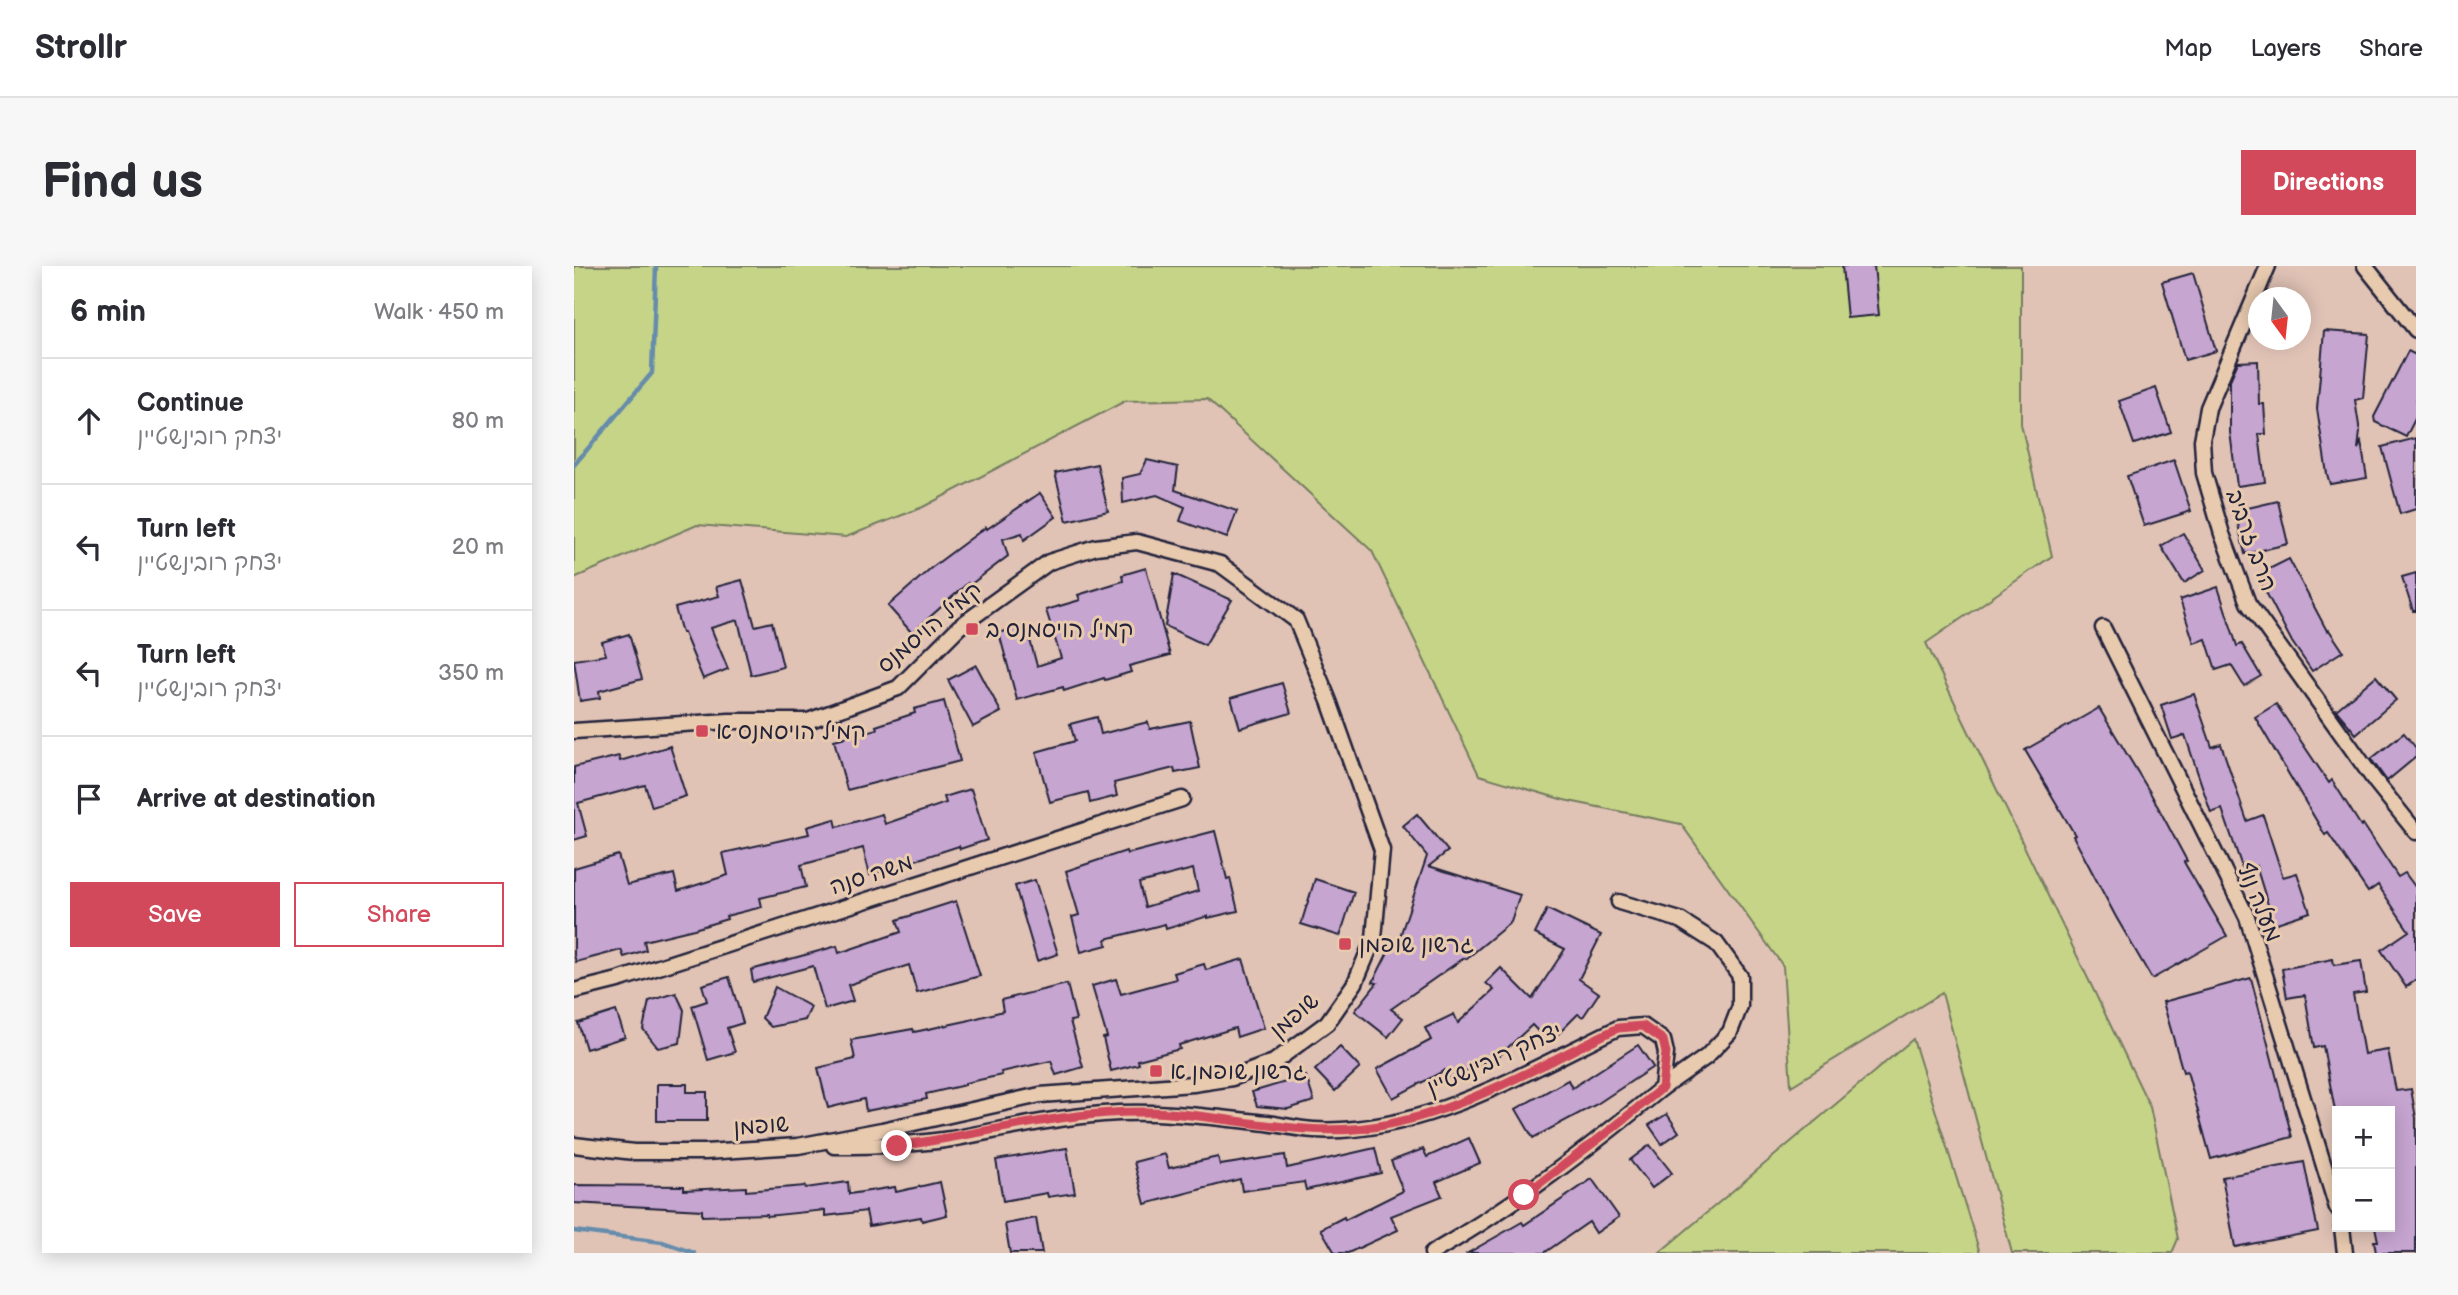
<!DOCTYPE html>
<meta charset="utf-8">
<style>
body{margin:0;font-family:"Balsamiq Sans","Playpen Sans Hebrew",sans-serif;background:#f7f7f7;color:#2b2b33}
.controls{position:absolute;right:21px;bottom:21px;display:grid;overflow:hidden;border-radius:0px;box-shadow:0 4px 18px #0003}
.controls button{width:63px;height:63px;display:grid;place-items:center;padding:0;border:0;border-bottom:2px solid #e1e1e2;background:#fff;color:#2b2b33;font:35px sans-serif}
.compass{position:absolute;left:1674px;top:21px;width:63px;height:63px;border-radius:50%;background:#fff;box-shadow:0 4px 18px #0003;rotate:165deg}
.stop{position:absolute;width:21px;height:21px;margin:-16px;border:5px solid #d1495b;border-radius:50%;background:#fff}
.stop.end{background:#d1495b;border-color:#fff;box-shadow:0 2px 7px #0008}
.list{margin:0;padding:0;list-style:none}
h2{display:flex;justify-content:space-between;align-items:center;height:91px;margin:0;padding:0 28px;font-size:30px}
h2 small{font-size:23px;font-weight:400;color:#7c7c81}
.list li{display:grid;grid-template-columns:46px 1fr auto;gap:21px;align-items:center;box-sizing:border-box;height:126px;padding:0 28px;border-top:2px solid #e1e1e2}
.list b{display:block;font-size:26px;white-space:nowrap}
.list p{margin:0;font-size:23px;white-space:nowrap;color:#7c7c81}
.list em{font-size:23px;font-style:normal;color:#7c7c81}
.actions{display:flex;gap:14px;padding:21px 28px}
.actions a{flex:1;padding:16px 0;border:2px solid #d1495b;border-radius:0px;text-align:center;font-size:24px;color:#d1495b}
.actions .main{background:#d1495b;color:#fff}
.icon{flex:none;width:38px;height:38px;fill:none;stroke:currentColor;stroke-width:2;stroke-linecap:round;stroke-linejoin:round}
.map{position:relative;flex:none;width:1842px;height:987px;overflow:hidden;border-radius:0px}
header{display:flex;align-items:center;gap:42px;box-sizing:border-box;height:98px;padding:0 35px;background:#fff;border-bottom:2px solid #e1e1e2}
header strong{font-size:33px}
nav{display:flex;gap:38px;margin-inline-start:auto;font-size:24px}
.intro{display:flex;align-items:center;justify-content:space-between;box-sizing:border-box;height:168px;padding:0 42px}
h1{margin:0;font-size:49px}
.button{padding:18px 32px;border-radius:0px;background:#d1495b;color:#fff;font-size:24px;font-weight:700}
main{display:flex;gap:42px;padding:0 42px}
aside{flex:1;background:#fff;border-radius:0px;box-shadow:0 4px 18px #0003}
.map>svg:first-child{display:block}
</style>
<header>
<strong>Strollr</strong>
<nav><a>Map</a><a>Layers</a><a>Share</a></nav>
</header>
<div class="intro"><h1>Find us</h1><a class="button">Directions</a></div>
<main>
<aside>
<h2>6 min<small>Walk · 450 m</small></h2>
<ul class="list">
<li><svg class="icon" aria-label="ahead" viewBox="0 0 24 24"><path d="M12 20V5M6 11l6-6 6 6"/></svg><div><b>Continue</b><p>יצחק רובינשטיין</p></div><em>80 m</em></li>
<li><svg class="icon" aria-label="left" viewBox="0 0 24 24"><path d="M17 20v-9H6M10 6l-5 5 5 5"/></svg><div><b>Turn left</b><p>יצחק רובינשטיין</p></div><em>20 m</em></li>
<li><svg class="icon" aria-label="left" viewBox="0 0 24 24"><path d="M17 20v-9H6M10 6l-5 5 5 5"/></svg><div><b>Turn left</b><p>יצחק רובינשטיין</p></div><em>350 m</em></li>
<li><svg class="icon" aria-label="arrive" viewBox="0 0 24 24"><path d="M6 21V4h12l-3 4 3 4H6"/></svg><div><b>Arrive at destination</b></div></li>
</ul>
<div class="actions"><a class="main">Save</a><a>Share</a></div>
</aside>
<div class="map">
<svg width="1842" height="987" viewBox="0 0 1842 987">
<rect width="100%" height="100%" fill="#e1c3b6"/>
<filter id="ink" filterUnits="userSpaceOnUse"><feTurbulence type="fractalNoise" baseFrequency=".0143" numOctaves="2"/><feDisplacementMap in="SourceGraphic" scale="14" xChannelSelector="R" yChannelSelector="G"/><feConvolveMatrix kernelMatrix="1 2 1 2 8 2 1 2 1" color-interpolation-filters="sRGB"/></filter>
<g filter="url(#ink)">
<g fill="#c6d487" stroke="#747b61" stroke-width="2">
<polygon points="0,0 1447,0 1447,158 1478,290 1352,377 1576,841 1604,973 1598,987 1438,987 1368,727 1217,820 1209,700 1107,558 990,534 905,509 798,285 633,133 551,135 349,241 272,271 123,259 0,312"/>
<polygon points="1339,773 1406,987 1085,987"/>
</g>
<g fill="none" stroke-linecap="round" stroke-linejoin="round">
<g stroke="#668cab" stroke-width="4.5">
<polyline points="0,199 78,107 82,0"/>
<polyline points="0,965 88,976 120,987"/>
</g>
</g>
<g fill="#c6a5d0" stroke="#22223b" stroke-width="2" fill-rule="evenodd">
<polygon points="1268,0 1300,0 1305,49 1273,52"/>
<polygon points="1619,7 1642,85 1611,94 1588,16"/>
<polygon points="1750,65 1795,68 1789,132 1781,134 1786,166 1784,183 1787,176 1793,212 1756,218 1753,208 1743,143"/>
<polygon points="1834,85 1842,89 1842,151 1832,171 1801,156 1800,151"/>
<polygon points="1684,95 1685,138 1690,138 1692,168 1685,168 1691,216 1663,220 1656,166 1656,114 1664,96"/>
<polygon points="1582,122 1597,166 1560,178 1545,135"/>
<polygon points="1842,172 1842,243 1826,248 1808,181"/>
<polygon points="573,194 604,201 601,224 663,245 653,272 606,255 611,241 583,229 549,237 548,212 566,208"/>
<polygon points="1600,194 1617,245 1570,260 1553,210"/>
<polygon points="523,198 534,245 493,255 481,207"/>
<polygon points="466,227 482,251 450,274 448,267 429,273 434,290 396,319 394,317 338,367 314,340 357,302 412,261 413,263"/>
<polygon points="1704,235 1714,278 1671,288 1661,245"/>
<polygon points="1609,267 1631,304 1610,317 1587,280"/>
<polygon points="1715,293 1753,365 1755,364 1769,385 1738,405 1718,376 1683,309"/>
<polygon points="572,302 596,389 555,400 557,406 531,414 530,412 490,425 489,421 443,434 425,367 452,359 463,400 487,392 472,344 506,334 504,329 549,315 548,309"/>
<polygon points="1842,307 1842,345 1839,345 1828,311"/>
<polygon points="600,308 658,334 631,379 591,360"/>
<polygon points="168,314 181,360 198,356 209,401 177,409 164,354 137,362 154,403 129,413 110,367 108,367 101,342 145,330 142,321"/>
<polygon points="1644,321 1663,380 1668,378 1687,410 1670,420 1657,399 1642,404 1632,373 1620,377 1606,334"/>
<polygon points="55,368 68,413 25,425 26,432 6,435 0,394 32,389 28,376"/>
<polygon points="402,399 427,446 399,461 374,414"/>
<polygon points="1802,410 1822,434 1782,468 1762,444"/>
<polygon points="708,417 717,447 666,462 657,432"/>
<polygon points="1620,428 1638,481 1647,478 1673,555 1689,549 1709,611 1723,607 1736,646 1700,658 1682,600 1669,604 1648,543 1637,547 1611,469 1598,473 1587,439"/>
<polygon points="370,435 386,495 273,524 260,474 303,463 302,460 341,447 340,443"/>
<polygon points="1702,438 1755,517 1758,514 1787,560 1789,558 1824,611 1831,607 1842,622 1842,714 1832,721 1807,684 1835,665 1804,619 1794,626 1754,567 1751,569 1701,485 1681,451"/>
<polygon points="1525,442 1577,528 1613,595 1610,596 1653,670 1578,713 1542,651 1499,570 1501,569 1451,484"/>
<polygon points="523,451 527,468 574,456 576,463 616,455 626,502 601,507 600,502 540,517 543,530 516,537 514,526 476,536 462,486 501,475 496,458"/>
<polygon points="1830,467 1842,482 1842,491 1813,515 1797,493"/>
<polygon points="96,480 112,530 78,541 71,519 4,537 13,570 0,574 0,501 45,490 46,495"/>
<polygon points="397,523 413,574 386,583 385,580 296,609 289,582 227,599 232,621 186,632 188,641 152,650 153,653 120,663 70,675 72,684 50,691 47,684 2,696 0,689 0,602 44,589 53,619 100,608 104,625 154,609 149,587 235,568 233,561 261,553 263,561 308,548 311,558 372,537 370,531"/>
<polygon points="843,548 874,585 855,600 946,629 937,656 892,693 890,692 817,743 829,752 814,771 781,745 803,717 799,716 817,680 822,682 853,590 829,560"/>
<path d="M641 565 653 613 656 612 664 645 634 652V650L592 663 591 658 532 673 533 679 507 686 498 651 505 649 492 605 552 585 553 588ZM619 603 624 625 571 641 565 617Z"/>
<polygon points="741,613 780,626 766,670 727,658"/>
<polygon points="461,614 484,688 463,695 441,620"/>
<polygon points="382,635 406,710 343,727 335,699 274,719 279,735 251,743 239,700 179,716 177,704 263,680 265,687 327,666 323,654"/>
<polygon points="973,643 1027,669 1005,713 1025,727 1009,751 1004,748 975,777 958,759 926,789 876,813 871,804 819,832 803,803 857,774 851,762 880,748 884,757 920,724 912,717 927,702 958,733 991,683 961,668"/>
<polygon points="669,693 690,762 663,771 661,762 605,779 606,783 564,794 565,798 537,805 529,772 533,771 518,720 542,713 547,728 602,713 600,707 630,698 632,704"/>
<polygon points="1759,693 1760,699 1787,695 1792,726 1779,728 1790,788 1814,784 1822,825 1837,823 1842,852 1842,987 1802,987 1800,975 1804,975 1801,961 1816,961 1816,845 1761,845 1749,780 1740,782 1731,729 1713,732 1708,703"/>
<polygon points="155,711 169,757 153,762 161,786 134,794 118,740 133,735 128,719"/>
<polygon points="1677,712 1718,871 1637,893 1613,805 1609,806 1589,736"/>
<polygon points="493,718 502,754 496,755 509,801 482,809 477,795 427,806 428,809 391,817 391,819 352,828 353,833 292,845 290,833 254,842 244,802 281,793 277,774 339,763 340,766 392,755 429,745 427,734"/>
<polygon points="201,721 237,741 231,754 197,761 188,752"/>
<polygon points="102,727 110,744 106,777 84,782 69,763 75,735"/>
<polygon points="42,745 51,771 12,783 4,757"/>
<polygon points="1064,779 1079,801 1023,838 959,872 942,843 994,814 998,822"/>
<polygon points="766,781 786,802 761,825 741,804"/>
<polygon points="732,810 740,835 714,843 683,840 678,826"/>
<polygon points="83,818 113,818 113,826 133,826 133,855 83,855"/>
<polygon points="1093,848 1105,866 1088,878 1075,859"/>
<polygon points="895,872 906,897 862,916 868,930 817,950 824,964 774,987 761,987 747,963 770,951 771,954 829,925 817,895 849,883 853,891"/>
<polygon points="1076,879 1098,907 1078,922 1056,894"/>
<polygon points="493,882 501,927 474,931 473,927 429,935 422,894"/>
<polygon points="801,882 807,907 732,924 730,916 668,925 666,913 571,938 560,896 591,888 595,902 644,891 646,899 711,889 713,902"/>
<polygon points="1730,896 1744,965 1661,981 1648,911"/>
<polygon points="1018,913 1045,951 1022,967 1015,956 970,987 894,987 948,956 950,959"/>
<polygon points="274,916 275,928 321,921 322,926 366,916 373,949 348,955 347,951 295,960 292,945 251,950 251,944 193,950 193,948 128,950 128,944 0,937 0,919 110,920 110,924 172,921 172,925 231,920 232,922"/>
<polygon points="462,952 468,987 436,987 431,958"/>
</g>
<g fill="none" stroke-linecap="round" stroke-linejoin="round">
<g stroke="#22223b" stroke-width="19">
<g id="minor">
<polyline points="1694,0 1634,142 1628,174 1630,207 1648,268 1674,337 1801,515 1842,566"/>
<polyline points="1791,0 1842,64"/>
<polyline points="1529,362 1673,651 1763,942"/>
<polyline points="0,465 155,455 234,455 324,422 385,361 475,296 522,281 563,276 646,298 722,354 755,435 808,584 800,672 781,717 753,757 700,796 658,812 619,818 466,829 308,864 224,880 131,886 60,886 0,879"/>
<polyline points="1045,636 1106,654 1142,677 1166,710 1166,740 1156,766 1132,791 1088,822"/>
<polyline points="0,725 44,714 608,533"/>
<path d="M260 880C299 880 338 879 377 873 427 864 477 852 529 848 583 844 638 851 693 857 708 859 724 863 740 864 847 870 951 806 1044 762L1069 760 1089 774 1092 787 1088 822C1015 882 940 940 858 987"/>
<polyline points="1768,961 1771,987"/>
</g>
</g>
<use href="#minor" stroke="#e8caaf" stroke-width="14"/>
</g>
</g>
<g fill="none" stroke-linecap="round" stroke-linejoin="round" filter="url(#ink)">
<path stroke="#d1495b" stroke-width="9" d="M323 880C407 869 491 844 576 846 649 848 727 872 798 861 885 848 966 799 1044 762L1069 760 1089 774 1092 787 1088 822 1039 862 950 929"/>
</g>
<g fill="#d1495b" stroke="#e8caaf" stroke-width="2.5">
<rect x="391" y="356" width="14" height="14" rx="3.5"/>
<rect x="121" y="458" width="14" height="14" rx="3.5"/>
<rect x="764" y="671" width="14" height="14" rx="3.5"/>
<rect x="575" y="798" width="14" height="14" rx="3.5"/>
</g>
<g text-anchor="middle" stroke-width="6" stroke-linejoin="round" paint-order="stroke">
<g font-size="23" fill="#22223b" stroke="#e8caaf">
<text transform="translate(1678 274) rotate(70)" y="8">הרב זרביב</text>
<text transform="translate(355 361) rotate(-40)" y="8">קמיל הויסמנס</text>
<text transform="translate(297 608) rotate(-18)" y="8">משה סנה</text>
<text transform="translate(1686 636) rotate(68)" y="8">מעלה נוף</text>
<text transform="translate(720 749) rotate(-41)" y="8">שופמן</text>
<text transform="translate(920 793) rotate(-24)" y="8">יצחק רובינשטיין</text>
<text transform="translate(187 859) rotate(-4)" y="8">שופמן</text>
</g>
<g font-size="23" fill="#22223b" stroke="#e8caaf" text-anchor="start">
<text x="412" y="371">קמיל הויסמנס ב</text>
<text x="142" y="473">קמיל הויסמנס א</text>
<text x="785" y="686">גרשון שופמן</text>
<text x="596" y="813">גרשון שופמן א</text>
</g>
</g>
</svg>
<div class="controls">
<button>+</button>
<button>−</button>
</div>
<svg class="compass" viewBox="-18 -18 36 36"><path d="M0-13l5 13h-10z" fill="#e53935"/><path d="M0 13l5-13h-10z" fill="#7c7c81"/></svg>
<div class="stop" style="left:950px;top:929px"></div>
<div class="stop end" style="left:323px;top:880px"></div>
</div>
</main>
